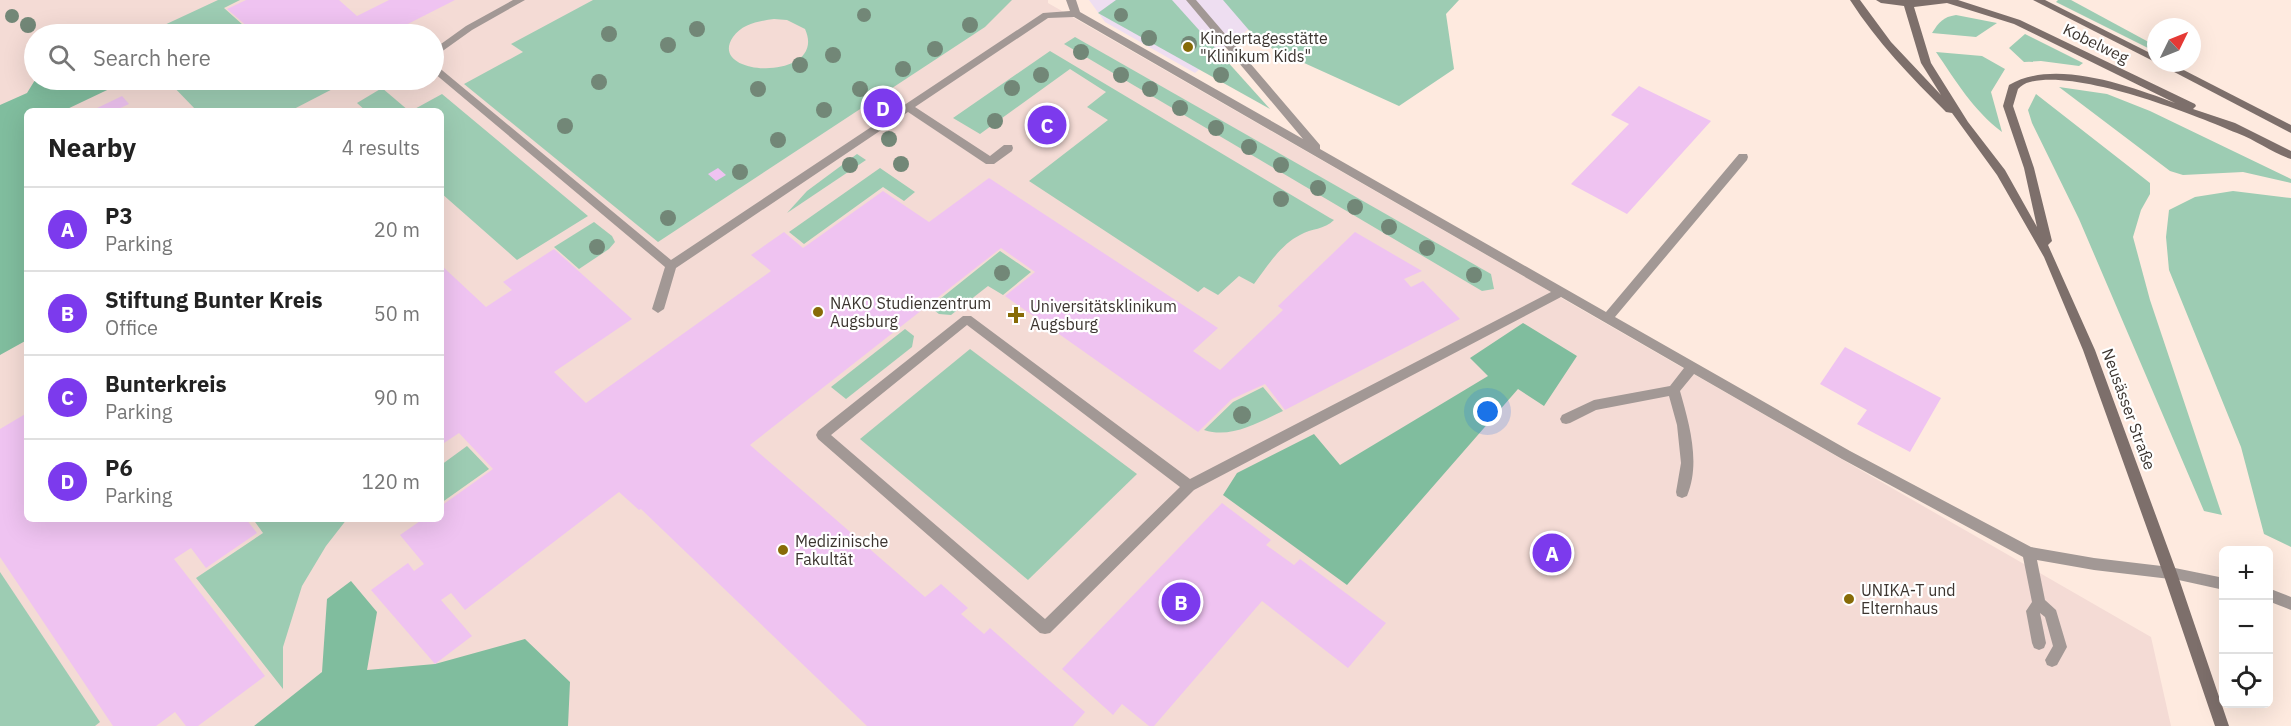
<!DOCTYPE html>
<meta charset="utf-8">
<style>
body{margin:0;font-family:"IBM Plex Sans",sans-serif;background:#f6f6f6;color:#222}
.controls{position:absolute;right:18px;bottom:18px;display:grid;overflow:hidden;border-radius:9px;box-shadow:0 6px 24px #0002}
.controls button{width:54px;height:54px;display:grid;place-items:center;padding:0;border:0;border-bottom:2px solid #e0e0e0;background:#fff;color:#222;font:30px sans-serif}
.compass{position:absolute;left:2147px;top:18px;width:54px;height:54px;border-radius:50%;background:#fff;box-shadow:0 6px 24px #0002;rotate:47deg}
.you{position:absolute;left:1488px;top:412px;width:21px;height:21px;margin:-15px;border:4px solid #fff;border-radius:50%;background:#1a73e8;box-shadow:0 0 0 9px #1a73e833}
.badge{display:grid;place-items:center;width:39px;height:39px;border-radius:50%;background:#7c3aed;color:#fff;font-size:20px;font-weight:700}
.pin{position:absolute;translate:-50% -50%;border:3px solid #fff;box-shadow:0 2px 6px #0006}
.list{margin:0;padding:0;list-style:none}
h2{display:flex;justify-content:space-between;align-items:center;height:78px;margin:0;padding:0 24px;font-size:26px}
h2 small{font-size:20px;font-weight:400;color:#767676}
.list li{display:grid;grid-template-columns:39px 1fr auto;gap:18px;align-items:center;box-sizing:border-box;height:84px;padding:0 24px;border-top:2px solid #e0e0e0}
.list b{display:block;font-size:22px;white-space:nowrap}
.list p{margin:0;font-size:20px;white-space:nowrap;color:#767676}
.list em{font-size:20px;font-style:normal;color:#767676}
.icon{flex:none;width:33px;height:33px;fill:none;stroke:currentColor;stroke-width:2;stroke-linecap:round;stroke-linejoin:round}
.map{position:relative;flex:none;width:2291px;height:726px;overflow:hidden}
.search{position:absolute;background:#fff;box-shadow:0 6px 24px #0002;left:24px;top:24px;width:420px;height:66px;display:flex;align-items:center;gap:15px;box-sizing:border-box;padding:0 21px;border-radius:33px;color:#767676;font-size:22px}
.panel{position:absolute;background:#fff;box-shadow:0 6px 24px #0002;left:24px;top:108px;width:420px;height:414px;border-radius:9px}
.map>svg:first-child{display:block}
</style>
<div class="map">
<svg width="2291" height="726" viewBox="0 0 2291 726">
<rect width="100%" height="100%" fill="#feeadf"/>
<polygon fill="#eedef1" points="1089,0 1284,0 1195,73 1105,22"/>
<path fill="#f4dbd5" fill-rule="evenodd" d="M0 0H1048V3L2151 637 2171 726H0ZM34 34H434V80H34ZM27 111H441V519H27Z"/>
<g fill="#9dccb3" fill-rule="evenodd">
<polygon points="218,0 240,0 224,8 253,34 145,34"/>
<path d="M593 0H1012L985 27 658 242 464 84 523 52 511 44ZM774 19 787 20 805 29C829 82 705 78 733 37 742 24 759 21 774 19Z"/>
<polygon points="1116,0 1172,0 1270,109 1098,13"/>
<polygon points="1223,0 1459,0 1446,14 1454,69 1399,106 1260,43"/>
<polygon points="2058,0 2071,0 2156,46 2156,52 2056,2"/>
<path d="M1956 15 1997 23 1976 37 1932 33C1939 22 1943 17 1956 15Z"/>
<polygon points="2025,34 2083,63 2079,66 2041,61 2024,62 2009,48"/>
<polygon points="1075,37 1491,274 1494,289 1482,291 1064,44"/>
<path d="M1050 51 1330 218 1334 220C1324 230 1312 228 1300 235 1280 245 1267 267 1254 284L1239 276 1218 295 1204 287 1198 292 1029 181 1108 120 1087 107 1106 92 1070 69 980 134 953 118Z"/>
<path d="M1936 52 1982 56 2005 69 1991 92 2002 132C1973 110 1956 81 1936 52Z"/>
<polygon points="167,80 350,80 290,111 197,111"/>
<polygon points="2059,87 2107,94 2150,111 2291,179 2291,183 2243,172 2183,175 2170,171"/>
<polygon points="382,88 409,111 366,111 357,103"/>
<polygon points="442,94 588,216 517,260 441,193 441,111 411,111"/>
<polygon points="2036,94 2150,183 2150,194 2141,210 2133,237 2150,300 2222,515 2204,511 2079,219 2032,123 2028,110"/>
<polygon points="857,154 866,160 787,213 807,191"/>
<polygon points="880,168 915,192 904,201 883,187 804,244 789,232"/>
<polygon points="2233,191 2291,198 2291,547 2264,534 2241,447 2169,270 2166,237 2169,210 2195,197"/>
<polygon points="594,222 612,236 615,242 609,249 579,269 554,247"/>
<polygon points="1000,251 1031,272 1003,295 988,286 951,315 939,314 930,307"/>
<polygon points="905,329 914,336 912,347 846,399 831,387"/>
<polygon points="970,349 1137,474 1028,580 860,439"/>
<path d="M1263 387 1283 411C1259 422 1232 439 1204 430L1233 402Z"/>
<polygon points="467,446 489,469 441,503 441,465"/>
<polygon points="253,519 347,519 326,546 302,586 283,647 283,689 196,578 263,533"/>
<polygon points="0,572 100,722 95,726 0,726"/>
</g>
<g fill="#80bd9e">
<polygon points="35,80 122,80 124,82 63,111 27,111 27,340 0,355 0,105 27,93"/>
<polygon points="1523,323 1577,356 1544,406 1518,389 1347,585 1223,495 1237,473 1314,434 1340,465 1488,376 1470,358"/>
<polygon points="351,581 377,612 367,670 435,664 525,639 570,682 568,726 254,726 322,672 327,599"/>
</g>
<g fill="#efc3f1">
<polygon points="246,0 339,0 357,16 389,0 455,0 388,34 256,34 227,9"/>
<polygon points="1639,86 1711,121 1627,214 1571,184 1629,124 1611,115"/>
<polygon points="122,96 129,104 114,111 91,111"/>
<polygon points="718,168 726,175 716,181 708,174"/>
<polygon points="989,178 1218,328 1193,351 1220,370 1283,310 1278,306 1355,232 1422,271 1404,279 1411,287 1423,281 1460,319 1285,410 1265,384 1232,399 1198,432 1005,296 1035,272 1001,248 750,445 925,597 941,584 968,608 961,614 984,634 990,628 1085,712 1073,726 867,726 641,509 639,510 619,492 465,610 451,593 441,600 472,636 435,664 371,590 408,563 414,571 424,564 400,535 423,519 441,519 441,506 493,469 459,433 441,445 441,265 486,307 512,290 503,282 554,249 632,319 554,372 586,403 771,271 751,255 784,232 803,248 883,191 929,222"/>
<polygon points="1845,347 1941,398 1910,452 1857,424 1867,410 1820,384"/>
<polygon points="27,413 27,519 246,519 257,533 206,568 191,548 174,559 265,676 198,726 186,726 175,712 156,726 113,726 0,557 0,429"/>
<polygon points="1222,503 1271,540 1266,545 1294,565 1300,559 1386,623 1348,668 1262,601 1154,726 1149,726 1122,704 1113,715 1062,669"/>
</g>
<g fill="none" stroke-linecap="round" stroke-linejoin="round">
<g fill="#a29895" fill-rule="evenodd">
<polygon points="513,0 525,0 472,30 437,55 434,56 434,49 466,26"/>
<path d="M1066 0H1076L1080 12 1303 139 1186 0H1196L1320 145V149L1606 312 1739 154H1747L1748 157 1747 160 1615 317 1850 451 2031 547 2094 558 2170 567 2175 569 2177 573 2175 577 2170 579 2094 570 2037 560 2045 600 2056 610 2067 647 2057 665 2052 667 2047 665 2045 660 2053 646 2045 617 2040 613 2046 643 2044 648 2039 650 2034 648 2032 643 2026 611 2032 602 2023 557 1842 459 1694 374 1680 391C1689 423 1701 463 1687 496L1682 498 1677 496 1676 492 1681 463 1677 425 1669 396 1596 410 1570 423 1566 424 1562 423 1560 419 1562 415 1594 400 1670 386 1684 368 1561 297 1194 490 1050 633 1045 634 1040 633 818 439 816 435 818 431 963 316H971L1190 479 1551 292 1074 17 1048 18 915 107 990 156 1004 145H1012L1013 148 1012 151 994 164H986L908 112 676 268 664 309 658 313 652 309 665 267 434 73V65L437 66 671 260 1043 13 1070 11ZM967 325 1180 487 1045 619 831 435Z"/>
</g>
<g fill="#a29895" fill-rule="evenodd">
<polygon points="2170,567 2224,578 2224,590 2165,577 2163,573 2165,569"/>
<polygon points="2268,588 2291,597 2291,610 2268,601"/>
</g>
<g fill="#7d6f6b" fill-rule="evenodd">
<path d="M1850 0H1860L1891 42 1941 95 1921 63 1904 6 1881 3 1876 0H1958L2020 20 2195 104 2196 106 2193 109 2235 123 2291 151V159C2272 153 2256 140 2237 133 2191 113 2077 69 2030 82 2025 83 2021 86 2018 89L2013 106 2034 168 2052 241 2048 245 2095 350 2177 573 2229 726H2215L2163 573 2083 350 2044 257 1997 175 1952 113 1946 112C1911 77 1877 42 1850 0ZM1947 3 2014 24 2175 103C2130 86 2054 58 2009 85L2003 106 2024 168 2037 227 2005 170 1968 122 1931 63 1914 7Z"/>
<polygon points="2033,0 2045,0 2156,56 2157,63"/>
<polygon points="2157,63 2170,63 2291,125 2291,133"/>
</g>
</g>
<g fill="#728777">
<circle cx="864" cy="15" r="7"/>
<circle cx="1121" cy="15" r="7"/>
<circle cx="12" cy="16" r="7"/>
<circle cx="28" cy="25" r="8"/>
<circle cx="970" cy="25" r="8"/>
<circle cx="697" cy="29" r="8"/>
<circle cx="609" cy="34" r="8"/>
<circle cx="1149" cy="38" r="8"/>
<circle cx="1189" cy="44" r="8"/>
<circle cx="668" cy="45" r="8"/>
<circle cx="935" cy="49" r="8"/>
<circle cx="1081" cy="52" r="8"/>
<circle cx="833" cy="55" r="8"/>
<circle cx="800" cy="65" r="8"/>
<circle cx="903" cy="69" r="8"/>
<circle cx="1041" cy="75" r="8"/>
<circle cx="1121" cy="75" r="8"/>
<circle cx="1221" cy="75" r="8"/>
<circle cx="599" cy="82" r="8"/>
<circle cx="1012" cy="88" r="8"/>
<circle cx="758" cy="89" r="8"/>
<circle cx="860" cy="89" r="8"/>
<circle cx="1150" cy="89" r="8"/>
<circle cx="1180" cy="108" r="8"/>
<circle cx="824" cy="110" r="8"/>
<circle cx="995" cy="121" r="8"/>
<circle cx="565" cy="126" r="8"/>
<circle cx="1216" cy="128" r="8"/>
<circle cx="889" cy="139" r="8"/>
<circle cx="778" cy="140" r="8"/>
<circle cx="1249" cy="147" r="8"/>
<circle cx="901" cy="164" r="8"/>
<circle cx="850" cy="165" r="8"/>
<circle cx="1281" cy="165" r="8"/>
<circle cx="740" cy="172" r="8"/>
<circle cx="1318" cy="188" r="8"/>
<circle cx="1281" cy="199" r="8"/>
<circle cx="1355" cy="207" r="8"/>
<circle cx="668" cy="218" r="8"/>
<circle cx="1389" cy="227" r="8"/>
<circle cx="597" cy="247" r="8"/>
<circle cx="1427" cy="248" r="8"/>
<circle cx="1002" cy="273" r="8"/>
<circle cx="1474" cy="275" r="8"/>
<circle cx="1242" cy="415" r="9"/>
</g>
<g fill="#876b07" stroke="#fff" stroke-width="2">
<circle cx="1188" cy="47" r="6"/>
<circle cx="818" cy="312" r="6"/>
<path d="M1013 306h6v6h6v6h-6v6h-6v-6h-6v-6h6z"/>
<circle cx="783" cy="550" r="6"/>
<circle cx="1849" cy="599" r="6"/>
</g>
<g text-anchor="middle" stroke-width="4.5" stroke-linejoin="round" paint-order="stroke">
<g font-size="16" fill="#3c3530" stroke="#fff" text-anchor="start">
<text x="1200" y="44">Kindertagesstätte<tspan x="1200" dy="18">"Klinikum Kids"</tspan></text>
<text x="830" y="309">NAKO Studienzentrum<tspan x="830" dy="18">Augsburg</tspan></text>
<text x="1030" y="312">Universitätsklinikum<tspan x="1030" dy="18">Augsburg</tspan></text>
<text x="795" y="547">Medizinische<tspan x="795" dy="18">Fakultät</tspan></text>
<text x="1861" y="596">UNIKA-T und<tspan x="1861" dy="18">Elternhaus</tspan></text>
</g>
<g font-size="16" fill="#3c3530" stroke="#fff">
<text transform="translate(2096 43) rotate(26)" y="6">Kobelweg</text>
<text transform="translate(2129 409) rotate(70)" y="6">Neusässer Straße</text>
</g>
</g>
</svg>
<div class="controls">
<button>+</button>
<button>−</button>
<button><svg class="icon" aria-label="locate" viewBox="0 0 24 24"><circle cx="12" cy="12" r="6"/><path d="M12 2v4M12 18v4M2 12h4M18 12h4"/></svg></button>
</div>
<svg class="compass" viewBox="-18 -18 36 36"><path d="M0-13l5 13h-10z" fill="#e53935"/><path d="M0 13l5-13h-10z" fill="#767676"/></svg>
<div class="you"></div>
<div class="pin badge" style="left:1552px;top:553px">A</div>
<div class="pin badge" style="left:1181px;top:602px">B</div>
<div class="pin badge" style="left:1047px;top:125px">C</div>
<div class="pin badge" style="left:883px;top:108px">D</div>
<div class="search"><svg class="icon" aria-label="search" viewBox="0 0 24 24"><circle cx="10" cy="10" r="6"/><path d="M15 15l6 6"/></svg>Search here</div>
<section class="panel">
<h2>Nearby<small>4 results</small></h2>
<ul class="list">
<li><span class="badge">A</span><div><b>P3</b><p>Parking</p></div><em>20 m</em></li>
<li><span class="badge">B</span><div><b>Stiftung Bunter Kreis</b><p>Office</p></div><em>50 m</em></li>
<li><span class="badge">C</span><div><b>Bunterkreis</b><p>Parking</p></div><em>90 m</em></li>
<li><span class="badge">D</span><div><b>P6</b><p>Parking</p></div><em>120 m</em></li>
</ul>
</section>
</div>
